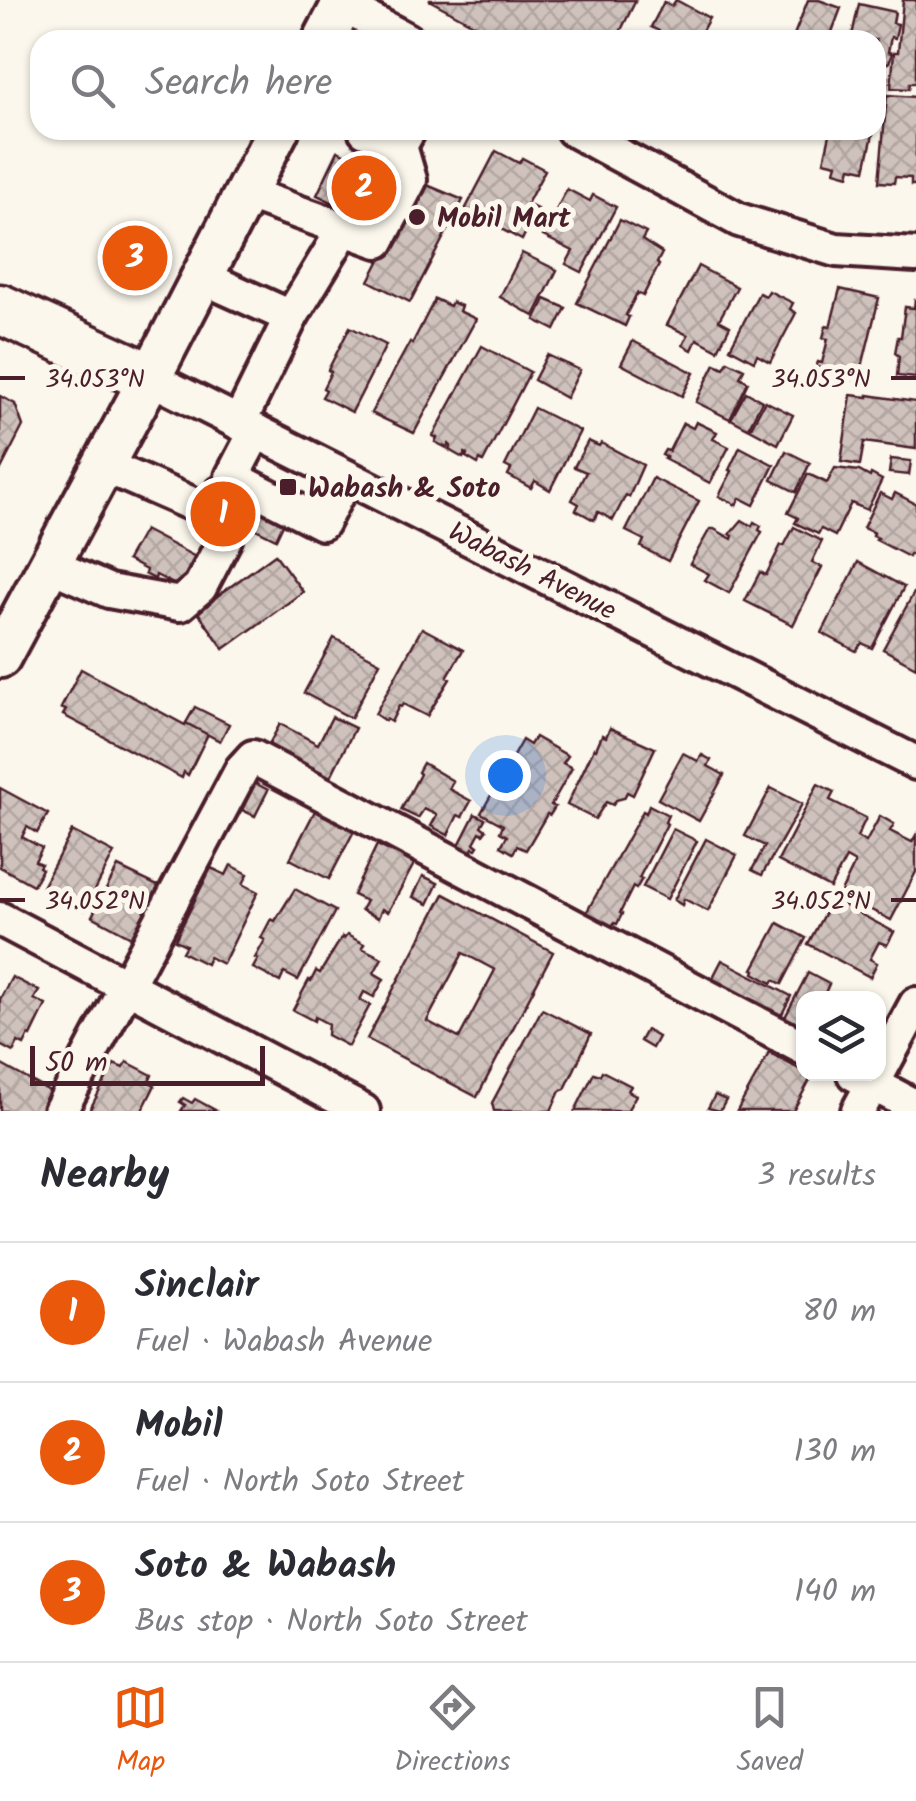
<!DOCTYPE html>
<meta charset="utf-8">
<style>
body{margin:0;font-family:Kalam,sans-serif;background:#f7f7f7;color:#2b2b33}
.controls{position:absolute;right:30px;bottom:30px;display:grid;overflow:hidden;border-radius:20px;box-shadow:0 2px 8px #0004}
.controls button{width:90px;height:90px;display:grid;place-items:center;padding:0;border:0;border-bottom:2px solid #e1e1e2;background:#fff;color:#2b2b33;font:50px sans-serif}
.scale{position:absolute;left:30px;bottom:25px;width:235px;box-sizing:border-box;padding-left:10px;border:5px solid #4a1f2b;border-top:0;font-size:28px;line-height:35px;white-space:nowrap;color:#4a1f2b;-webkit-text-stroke:8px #fbf7ec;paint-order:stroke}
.you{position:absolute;left:505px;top:775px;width:35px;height:35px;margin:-25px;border:8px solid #fff;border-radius:50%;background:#1a73e8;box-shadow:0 0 0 15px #1a73e833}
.badge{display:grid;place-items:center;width:65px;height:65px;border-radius:50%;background:#ea580c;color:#fff;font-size:32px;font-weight:700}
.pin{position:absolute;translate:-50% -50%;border:5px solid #fff;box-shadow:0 2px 10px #0006}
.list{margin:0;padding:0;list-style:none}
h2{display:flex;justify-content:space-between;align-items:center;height:130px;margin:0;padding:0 40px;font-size:42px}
h2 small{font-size:32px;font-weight:400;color:#7c7c81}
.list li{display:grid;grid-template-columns:65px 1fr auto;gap:30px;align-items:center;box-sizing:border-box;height:140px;padding:0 40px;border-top:2px solid #e1e1e2}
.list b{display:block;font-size:38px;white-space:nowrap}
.list p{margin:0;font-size:32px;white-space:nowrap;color:#7c7c81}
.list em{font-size:32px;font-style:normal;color:#7c7c81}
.icon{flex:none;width:55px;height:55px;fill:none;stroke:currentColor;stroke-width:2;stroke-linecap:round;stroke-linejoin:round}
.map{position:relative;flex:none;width:916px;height:1111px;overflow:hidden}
.search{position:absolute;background:#fff;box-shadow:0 2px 8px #0004;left:30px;right:30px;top:30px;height:110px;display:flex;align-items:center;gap:25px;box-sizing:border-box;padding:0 35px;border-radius:30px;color:#7c7c81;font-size:38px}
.sheet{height:550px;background:#fff}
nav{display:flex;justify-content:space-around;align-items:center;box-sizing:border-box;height:140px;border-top:2px solid #e1e1e2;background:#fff;font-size:28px;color:#7c7c81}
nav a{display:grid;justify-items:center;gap:5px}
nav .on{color:#ea580c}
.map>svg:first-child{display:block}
</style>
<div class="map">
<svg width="916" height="1111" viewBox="0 0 916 1111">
<defs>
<pattern id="building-cross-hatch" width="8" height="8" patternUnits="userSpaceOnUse" patternTransform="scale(2.5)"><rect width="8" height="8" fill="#cfc2bc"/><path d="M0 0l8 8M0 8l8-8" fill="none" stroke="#b3a6a2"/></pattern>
</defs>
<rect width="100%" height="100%" fill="#fbf7ec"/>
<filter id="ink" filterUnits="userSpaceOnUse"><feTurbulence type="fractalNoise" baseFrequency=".01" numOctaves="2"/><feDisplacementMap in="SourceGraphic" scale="20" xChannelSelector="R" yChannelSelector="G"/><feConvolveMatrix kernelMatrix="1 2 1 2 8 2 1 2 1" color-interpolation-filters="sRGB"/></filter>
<g filter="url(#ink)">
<g fill="url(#building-cross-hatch)" stroke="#4a1f2b" stroke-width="2.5" fill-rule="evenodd">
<polygon points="429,0 636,0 616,40 503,40"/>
<polygon points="676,0 709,18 697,40 661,40 656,38 659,31 651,27 664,2 672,6"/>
<polygon points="808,0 819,0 841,8 829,40 792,40"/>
<polygon points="903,0 916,0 916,83 910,83 909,89 891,88 894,52 898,52"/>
<polygon points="859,4 895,12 893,23 898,24 895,38 891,37 888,52 892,53 889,63 876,61 876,40 851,40"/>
<polygon points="876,75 888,77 885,102 876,101"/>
<polygon points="887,95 916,97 916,185 911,185 911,178 895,177 894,183 879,182"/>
<polygon points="831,130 874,130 865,170 851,167 849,175 835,171 837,164 824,161"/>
<polygon points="338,151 404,183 382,226 317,195"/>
<polygon points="496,151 519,163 522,158 545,170 527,204 537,209 522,240 465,210"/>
<polygon points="427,185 463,200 410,302 369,281 414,194 421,197"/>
<polygon points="567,189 590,201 593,195 616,207 582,272 566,264 573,251 543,236"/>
<polygon points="620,220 646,233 642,240 662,253 657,263 659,265 643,296 637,293 626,315 629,317 625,326 577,303"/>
<polygon points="522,253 557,270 534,316 500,297"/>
<polygon points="698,266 737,287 719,320 730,326 718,350 697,339 692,350 683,345 688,335 667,325"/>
<polygon points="840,289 879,298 861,371 859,371 857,380 841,377 840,379 834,378 835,375 819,372 820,368 816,367 818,362 822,363 828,339 823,338 826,326 830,327"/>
<polygon points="769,291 793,303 790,309 796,313 770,362 757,355 754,361 730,348 759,293 766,296"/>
<polygon points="435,299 450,306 452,302 461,306 459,311 476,319 414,433 371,413 410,342 412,344"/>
<polygon points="545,299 566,308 555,330 535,320"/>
<polygon points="915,300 916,300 916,378 897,376 899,356 895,353 898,337 901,337 905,307 914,308"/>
<polygon points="350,327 386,345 352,412 322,397 326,390 323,388 331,372 328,370"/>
<polygon points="633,341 694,373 682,396 621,364"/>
<polygon points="482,346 530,372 483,462 480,460 478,464 466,457 467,454 465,453 463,458 449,450 451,446 449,444 447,448 435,442 437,438 433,436"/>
<polygon points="547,355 580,370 566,398 534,380"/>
<polygon points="728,361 744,369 740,377 748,382 730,419 696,402 715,364 724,368"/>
<polygon points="746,392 762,401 748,428 731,419"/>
<polygon points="851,395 868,397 868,395 916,402 916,449 864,442 860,465 841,462"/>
<polygon points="0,396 15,404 23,426 0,471"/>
<polygon points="765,401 793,415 778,444 750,429"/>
<polygon points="534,408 580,431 550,490 535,481 531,488 508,475 511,469 505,466"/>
<polygon points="696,422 717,432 713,439 729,447 710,483 664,459 666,457 662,455 665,450 669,451 683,423 693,428"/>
<polygon points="588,441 599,446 601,443 643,465 629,497 626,495 613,520 598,512 594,520 576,510 579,504 572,500 586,472 574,467"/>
<polygon points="740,447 774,465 754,505 740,498 736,505 719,496 732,471 729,470"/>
<polygon points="786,451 810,463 796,492 772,480"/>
<polygon points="891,459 911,461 909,475 889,473"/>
<polygon points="835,468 859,471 870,477 871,474 882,480 867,510 851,503 835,536 821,529 818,534 795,523 798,518 788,513 808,474 827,483"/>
<polygon points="653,478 699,501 668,561 641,547 644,540 626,531"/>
<polygon points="880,493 892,499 895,493 916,504 916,557 910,554 909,557 876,540 878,538 873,536 874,533 863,528"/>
<polygon points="258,494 290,509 276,539 244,523"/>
<polygon points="742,520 752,526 754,522 761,526 759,530 762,532 729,593 705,580 709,574 690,564 710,529 714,529 732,539 733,536 730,534"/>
<polygon points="794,527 822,541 812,562 822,567 793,625 745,601 760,572 766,575 781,545 784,546"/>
<polygon points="144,530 205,562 189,592 156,575 155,579 145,574 146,570 127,560"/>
<polygon points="275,554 303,592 224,649 197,611"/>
<polygon points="858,562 904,587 872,648 862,643 856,651 822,633"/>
<polygon points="916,589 916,667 883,649"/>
<polygon points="422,628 463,650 447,677 450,679 427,716 403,704 401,707 399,706 391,722 386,719 385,721 375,714"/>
<polygon points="334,638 380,662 351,718 304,693"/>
<polygon points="81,669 185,725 186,723 208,734 188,775 184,772 182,778 63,715 66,710 61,708"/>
<polygon points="195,707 229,724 220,741 186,723"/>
<polygon points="332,717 355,728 329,780 267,748 280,724 318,744"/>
<polygon points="610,728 655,748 633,795 627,792 624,798 616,800 613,805 606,802 595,819 567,805 594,748 596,749 602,735 606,737"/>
<polygon points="535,737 568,756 563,763 572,768 551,805 555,807 550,815 547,814 526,850 517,846 513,853 501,846 507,836 500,832 503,825 481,813 522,740 530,745"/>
<polygon points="683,753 698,761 702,755 711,760 708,766 724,775 699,821 658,799"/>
<polygon points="423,763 453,781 449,789 471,801 462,817 458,815 448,835 431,826 437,815 424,809 418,818 401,810 420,774 418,772"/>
<polygon points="255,783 268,790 255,816 242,810"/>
<polygon points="818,784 834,792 830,800 866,818 857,837 866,842 880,816 894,824 890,831 912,842 916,835 916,872 891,920 840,894 855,863 846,858 830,888 778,861"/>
<polygon points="0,788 48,814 37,833 27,827 22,837 42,848 35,861 41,864 39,867 42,869 33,885 0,867"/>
<polygon points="771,788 802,804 762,875 752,870 765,846 745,836"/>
<polygon points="649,805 668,815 665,822 667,824 639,878 642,879 636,889 633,887 620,913 622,914 617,924 614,923 611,929 585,915 643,811 646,813"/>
<polygon points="316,809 355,829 329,879 290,859"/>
<polygon points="475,814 485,819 481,826 486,830 483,834 480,832 474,843 478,846 476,849 473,848 469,855 457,849"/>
<polygon points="673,829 697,841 667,899 643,887"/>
<polygon points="72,831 114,853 85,910 69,904 66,900 42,887"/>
<polygon points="706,839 737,855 708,911 684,899 682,905 674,900"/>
<polygon points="377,845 387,850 389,847 407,856 405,859 414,864 388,912 382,909 378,918 361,910 366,901 353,895"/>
<polygon points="231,865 248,874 243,884 258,892 223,964 209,957 206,964 182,952 186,945 175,940 211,868 226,875"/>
<polygon points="118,867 162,888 135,939 92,916"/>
<polygon points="423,876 438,883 428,904 413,897"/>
<polygon points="295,889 335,911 298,980 284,973 280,982 253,968 258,959 255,958 265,940 261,938 271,919 275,921"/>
<path d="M444 894 553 952 477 1097 367 1039ZM463 953 495 970 459 1038 427 1021Z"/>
<polygon points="832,899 894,932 887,945 879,942 870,959 877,963 870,977 808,944"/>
<polygon points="778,923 806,938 782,984 774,980 772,983 754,973 755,970 753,969"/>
<polygon points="347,935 364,944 362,948 382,958 374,973 384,979 374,997 364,992 360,1000 370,1005 348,1046 327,1035 328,1024 315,1017 314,1021 293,1010 309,980 311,981 316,971 320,973 342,937 344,939"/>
<polygon points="722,960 791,996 779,1020 710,983"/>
<polygon points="808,973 829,984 825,993 835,998 804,998 804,1032 783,1021"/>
<polygon points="12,977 39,991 34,999 46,1005 31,1036 29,1035 24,1045 18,1042 13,1052 0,1045 0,999"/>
<polygon points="542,1009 591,1034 565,1089 560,1091 551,1111 494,1111 492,1103"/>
<polygon points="646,1030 658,1037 652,1048 640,1041"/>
<polygon points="769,1053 812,1076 793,1111 737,1111"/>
<polygon points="127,1062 152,1075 149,1082 155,1085 142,1111 89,1111 114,1064 123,1068"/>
<polygon points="0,1064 55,1094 46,1111 0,1111"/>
<polygon points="602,1071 631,1086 628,1091 636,1095 627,1111 575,1111 594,1073 600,1075"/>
<polygon points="715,1095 726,1100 720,1111 708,1108"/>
<polygon points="183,1098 192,1103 195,1099 217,1111 181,1111 185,1105 180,1102"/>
</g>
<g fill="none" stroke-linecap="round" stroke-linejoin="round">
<g stroke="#4a1f2b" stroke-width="40">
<g id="minor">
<polyline points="342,5 407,40"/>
<polyline points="365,130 400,146 409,130"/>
<polyline points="573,130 739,220 836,250 916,255"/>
<polyline points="245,193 378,241 410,180 400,146"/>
<polyline points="202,277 291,317"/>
<polyline points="150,378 916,763"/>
<polyline points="239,423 291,317 344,229"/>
<polyline points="256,431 232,477 322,523 346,477"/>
<polyline points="103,465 208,511 221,493"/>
<polyline points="50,565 109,591 180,604 200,587 225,539 208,511"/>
<polyline points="0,919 363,1111"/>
<polyline points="854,1074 916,1107"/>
<polyline points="60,1111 242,769 253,757 804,1048"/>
<polyline points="858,1111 916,1004"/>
</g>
</g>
<g stroke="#4a1f2b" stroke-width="48">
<g id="major">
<polyline points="324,40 345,0"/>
<polyline points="0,657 150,378 278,130"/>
</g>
</g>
<g stroke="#4a1f2b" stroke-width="55">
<polyline id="highway" points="0,309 150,378"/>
</g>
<use href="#minor" stroke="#fbf7ec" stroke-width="32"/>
<use href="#major" stroke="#fbf7ec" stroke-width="40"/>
<use href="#highway" stroke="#fbf7ec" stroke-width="48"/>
</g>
</g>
<path fill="none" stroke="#4a1f2b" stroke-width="4" d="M0 378H25M891 378H916M0 900H25M891 900H916"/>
<g fill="#4a1f2b" stroke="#fbf7ec" stroke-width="4">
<circle cx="417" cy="217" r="10"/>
<rect x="278" y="477" width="20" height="20" rx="5"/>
</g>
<g text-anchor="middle" stroke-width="10" stroke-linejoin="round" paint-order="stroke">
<g font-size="28" font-weight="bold" fill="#4a1f2b" stroke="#fbf7ec" text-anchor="start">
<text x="437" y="227">Mobil Mart</text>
<text x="308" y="497">Wabash &amp; Soto</text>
</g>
<g font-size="28" fill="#4a1f2b" stroke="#fbf7ec">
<text transform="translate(533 570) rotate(27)" y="10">Wabash Avenue</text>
</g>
</g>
<g font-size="25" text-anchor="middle" fill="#4a1f2b" stroke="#fbf7ec" stroke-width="10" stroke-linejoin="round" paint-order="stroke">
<text x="95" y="387">34.053°N</text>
<text x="821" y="387">34.053°N</text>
<text x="95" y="909">34.052°N</text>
<text x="821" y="909">34.052°N</text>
</g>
</svg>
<div class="controls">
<button><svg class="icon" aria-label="layers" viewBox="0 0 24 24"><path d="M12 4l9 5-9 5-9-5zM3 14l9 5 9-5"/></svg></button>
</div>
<div class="scale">50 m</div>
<div class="you"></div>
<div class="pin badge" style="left:223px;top:514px">1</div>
<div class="pin badge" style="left:364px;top:188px">2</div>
<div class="pin badge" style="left:135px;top:258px">3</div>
<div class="search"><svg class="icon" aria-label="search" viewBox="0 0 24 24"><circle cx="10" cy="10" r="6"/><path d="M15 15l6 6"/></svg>Search here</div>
</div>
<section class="sheet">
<h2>Nearby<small>3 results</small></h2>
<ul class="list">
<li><span class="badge">1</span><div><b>Sinclair</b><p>Fuel · Wabash Avenue</p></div><em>80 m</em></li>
<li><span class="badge">2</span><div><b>Mobil</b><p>Fuel · North Soto Street</p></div><em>130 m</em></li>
<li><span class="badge">3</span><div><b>Soto &amp; Wabash</b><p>Bus stop · North Soto Street</p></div><em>140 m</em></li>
</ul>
</section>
<nav>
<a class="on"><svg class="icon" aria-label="map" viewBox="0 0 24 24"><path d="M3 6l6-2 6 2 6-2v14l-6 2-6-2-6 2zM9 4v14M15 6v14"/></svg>Map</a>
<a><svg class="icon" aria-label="directions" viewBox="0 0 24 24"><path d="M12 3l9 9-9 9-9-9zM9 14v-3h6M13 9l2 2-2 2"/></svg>Directions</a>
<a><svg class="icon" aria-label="saved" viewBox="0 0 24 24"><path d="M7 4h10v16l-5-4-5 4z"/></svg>Saved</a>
</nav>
